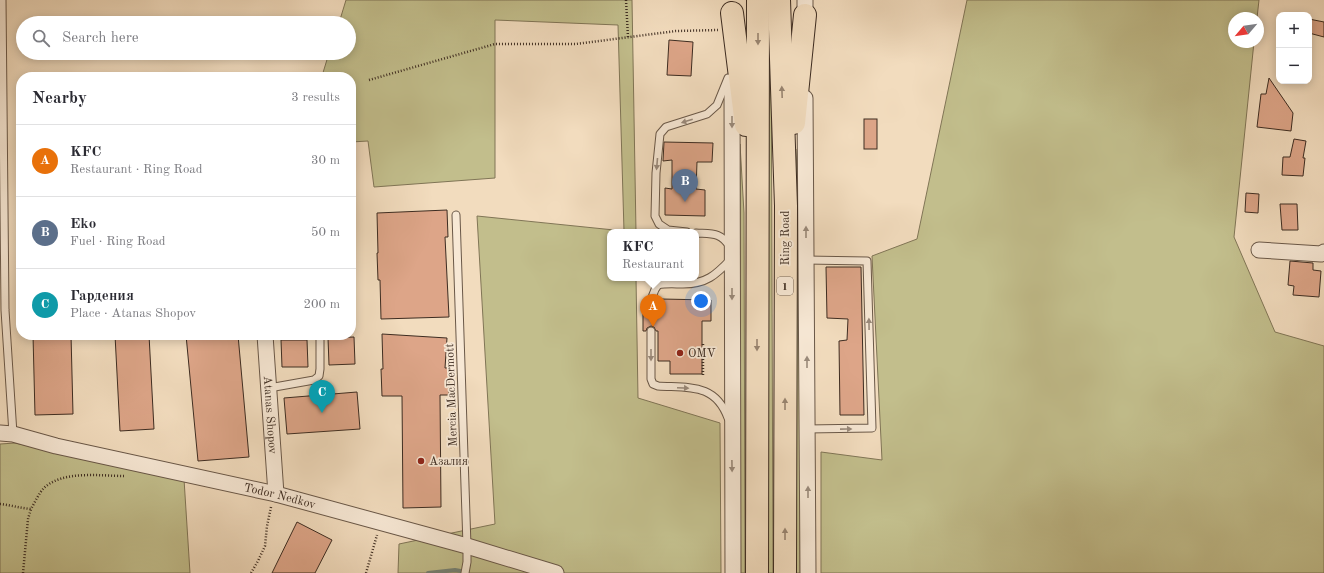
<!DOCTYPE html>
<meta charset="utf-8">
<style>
body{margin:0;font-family:"Old Standard TT",serif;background:#f2f2f3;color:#2b2b33}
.controls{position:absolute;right:12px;top:12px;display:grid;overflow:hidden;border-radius:8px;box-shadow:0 2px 10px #0003}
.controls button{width:36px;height:36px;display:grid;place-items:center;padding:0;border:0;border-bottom:1px solid #e1e1e2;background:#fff;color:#2b2b33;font:20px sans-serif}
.compass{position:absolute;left:1228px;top:12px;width:36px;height:36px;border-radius:50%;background:#fff;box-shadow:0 2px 10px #0003;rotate:241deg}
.you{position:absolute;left:701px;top:301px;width:14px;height:14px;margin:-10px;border:3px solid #fff;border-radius:50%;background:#1a73e8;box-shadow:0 0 0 6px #1a73e833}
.badge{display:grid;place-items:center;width:26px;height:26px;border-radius:50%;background:#7c3aed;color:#fff;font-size:13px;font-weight:700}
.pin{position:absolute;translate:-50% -33px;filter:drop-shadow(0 1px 2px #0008)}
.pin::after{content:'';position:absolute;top:21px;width:14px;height:12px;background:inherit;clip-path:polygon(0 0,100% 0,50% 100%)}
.popup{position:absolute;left:607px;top:229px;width:92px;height:52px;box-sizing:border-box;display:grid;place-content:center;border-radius:8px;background:#fff;filter:drop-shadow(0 1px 3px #0005);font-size:13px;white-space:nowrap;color:#7c7c81}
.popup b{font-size:15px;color:#2b2b33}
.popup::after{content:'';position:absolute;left:50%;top:100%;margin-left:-8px;border:8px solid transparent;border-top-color:#fff}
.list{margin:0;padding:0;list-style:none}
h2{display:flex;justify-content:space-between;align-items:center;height:52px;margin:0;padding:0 16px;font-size:17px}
h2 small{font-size:13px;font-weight:400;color:#7c7c81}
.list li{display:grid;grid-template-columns:26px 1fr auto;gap:12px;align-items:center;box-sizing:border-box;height:72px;padding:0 16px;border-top:1px solid #e1e1e2}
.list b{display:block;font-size:15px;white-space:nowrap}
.list p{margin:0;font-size:13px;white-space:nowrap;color:#7c7c81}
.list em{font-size:13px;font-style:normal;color:#7c7c81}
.icon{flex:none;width:22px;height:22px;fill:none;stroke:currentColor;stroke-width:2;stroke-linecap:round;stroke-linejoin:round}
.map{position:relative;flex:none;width:1324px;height:573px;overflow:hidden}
.search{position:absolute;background:#fff;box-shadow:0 2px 10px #0003;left:16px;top:16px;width:340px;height:44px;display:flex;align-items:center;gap:10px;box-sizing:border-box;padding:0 14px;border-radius:22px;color:#7c7c81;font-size:15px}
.panel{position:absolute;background:#fff;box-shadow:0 2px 10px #0003;left:16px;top:72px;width:340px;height:268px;border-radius:16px}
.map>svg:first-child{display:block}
</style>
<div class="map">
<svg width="1324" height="573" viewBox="0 0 1324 573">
<rect width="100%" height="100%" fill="#f2dcbe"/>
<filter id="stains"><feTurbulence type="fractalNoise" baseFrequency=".005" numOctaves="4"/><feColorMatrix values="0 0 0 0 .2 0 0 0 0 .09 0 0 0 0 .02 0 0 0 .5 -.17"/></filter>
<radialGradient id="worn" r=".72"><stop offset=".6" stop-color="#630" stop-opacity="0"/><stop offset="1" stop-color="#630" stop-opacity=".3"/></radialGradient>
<g fill="#c2be8c" stroke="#807556">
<polygon points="346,0 632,0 636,232 610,232 610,278 636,278 638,398 720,423 721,573 398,573 399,544 495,524 477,216 624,231 618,25 495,20 495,178 374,187 368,141 351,142 351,77 301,77 322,76 329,53 349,53 349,23 339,23"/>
<polygon points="766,0 771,0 773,573 768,573"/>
<polygon points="967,0 1259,0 1257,18 1234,18 1234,42 1254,42 1234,237 1275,332 1324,346 1324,573 821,573 821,452 882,460 872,256 917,239"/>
<polygon points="740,144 744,213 745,573 740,573"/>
<polygon points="797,149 799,149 800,573 796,573 796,171"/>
<polygon points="15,443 184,479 190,573 0,573 0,444"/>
</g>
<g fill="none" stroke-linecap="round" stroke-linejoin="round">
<polyline stroke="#758276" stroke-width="4" points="428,573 455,570 466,572"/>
</g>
<g fill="#dda588" stroke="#3d2c21">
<polygon points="1309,19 1324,22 1324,37 1309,33"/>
<polygon points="669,40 693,42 691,76 667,75"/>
<polygon points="1269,78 1293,113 1291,131 1257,127 1261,94 1266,94"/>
<rect x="864" y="119" width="13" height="30"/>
<polygon points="1294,139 1306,141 1303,158 1305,158 1303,176 1282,175 1283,157 1290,157"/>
<polygon points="664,142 713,143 712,162 697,162 696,189 705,190 705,216 665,215 665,188 672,189 672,160 663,161"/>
<polygon points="1246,193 1259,194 1258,213 1245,212"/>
<polygon points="1280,204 1297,204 1298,230 1282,230"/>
<polygon points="447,210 448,237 445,237 449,317 381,319 380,280 378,280 377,253 378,253 377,213"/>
<polygon points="1290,261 1313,263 1313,270 1321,271 1319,297 1293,295 1294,286 1288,285"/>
<polygon points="826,267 861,267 864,415 840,415 839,341 847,340 848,319 827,318"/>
<polygon points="661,299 711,300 711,321 702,321 702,374 670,374 670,361 658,361 658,331 656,331 654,327 651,326 647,328 646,331 643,331 643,310 646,310 648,314 651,315 655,313 656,310 661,310"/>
<polygon points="382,334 447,338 445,368 449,368 449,395 440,395 441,507 403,508 402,396 382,396 381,369 383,369"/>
<polygon points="33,335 71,335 73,414 35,415"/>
<polygon points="115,335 149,335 154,429 120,431"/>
<polygon points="186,335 238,335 249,457 198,461"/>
<polygon points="354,337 355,364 329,365 328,338"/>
<polygon points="281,340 307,340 308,367 282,367"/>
<polygon points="357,392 360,429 287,434 284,398"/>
<polygon points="297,522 332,540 315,573 272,573"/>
</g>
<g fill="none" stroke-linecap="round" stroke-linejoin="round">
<g stroke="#6a5848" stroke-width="9">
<g id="lane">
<polyline points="2,0 5,310 13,434"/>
<polyline points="456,215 467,546 467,562 465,573"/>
<polyline points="687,232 668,230 659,224 655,216 656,173 660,134 666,127 707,114 717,105 728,78"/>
<path d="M696 233C712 234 721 232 730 247"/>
<polyline points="806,260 867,261 872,428 807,429"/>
<path d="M651 310C651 302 652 292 658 285 666 283 675 284 683 284 706 284 716 275 731 259"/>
<path d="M651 331V379L653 384 658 386C689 388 715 383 728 418"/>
<polyline points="269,388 314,380 319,376 320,369 320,335"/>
</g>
</g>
<g stroke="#6a5848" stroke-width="17">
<g id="street">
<polyline points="805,0 805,24"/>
<polyline points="732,84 733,573"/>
<polyline points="805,98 808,573"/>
<polyline points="1259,250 1321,254 1324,252"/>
<path id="s1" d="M265 335 276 494"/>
<path id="s2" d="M0 433 13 434 56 446 276 494 467 546 556 573"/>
</g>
</g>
<g stroke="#3d2c21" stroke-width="24">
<g id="highway">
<polyline points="779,0 786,206 785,573"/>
<polyline points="732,13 746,125"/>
<polyline points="794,123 805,15"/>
<polyline points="757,573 758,0"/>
</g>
</g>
<g stroke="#3d2c21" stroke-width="2.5" stroke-dasharray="1 2" stroke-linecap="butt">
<polyline points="626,0 628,37"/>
<polyline points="369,80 495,44 576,44 676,31 718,30"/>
<polyline points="703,375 703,343"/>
<path d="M0 504C10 505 20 508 31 509 35 502 39 493 44 488 63 470 101 476 124 476"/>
<polyline points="23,573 28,519 31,509"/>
<polyline points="251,573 258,561 265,546 267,526 271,507"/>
<polyline points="366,573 377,535"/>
</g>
<use href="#lane" stroke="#f7e8d5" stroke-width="7"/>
<use href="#street" stroke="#f7e8d5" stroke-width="15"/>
<use href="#highway" stroke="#f2dcbe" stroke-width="22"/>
</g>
<defs><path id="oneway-solid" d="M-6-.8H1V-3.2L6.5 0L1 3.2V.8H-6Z"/></defs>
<g fill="#988470">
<use href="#oneway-solid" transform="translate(758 39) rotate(90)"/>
<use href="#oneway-solid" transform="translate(782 92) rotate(-92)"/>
<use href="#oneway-solid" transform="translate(757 345) rotate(90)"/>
<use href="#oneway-solid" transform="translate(785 404) rotate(-90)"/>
<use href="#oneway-solid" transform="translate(785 534) rotate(-90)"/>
</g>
<g fill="#9a8a7b">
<use href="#oneway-solid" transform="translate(687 121) rotate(163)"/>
<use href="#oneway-solid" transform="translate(732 122) rotate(90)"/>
<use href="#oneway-solid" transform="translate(657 164) rotate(95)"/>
<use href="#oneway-solid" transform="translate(806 232) rotate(-90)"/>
<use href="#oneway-solid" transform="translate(732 294) rotate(90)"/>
<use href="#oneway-solid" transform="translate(869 324) rotate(-91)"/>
<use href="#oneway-solid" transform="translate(651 355) rotate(90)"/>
<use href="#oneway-solid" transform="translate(807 362) rotate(-90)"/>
<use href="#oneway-solid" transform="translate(683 388) rotate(3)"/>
<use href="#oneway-solid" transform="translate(846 429) rotate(-1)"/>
<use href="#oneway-solid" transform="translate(732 466) rotate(89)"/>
<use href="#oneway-solid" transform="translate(808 492) rotate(-90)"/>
</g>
<g fill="#8f2418" stroke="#f7e8d5" stroke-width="1.5">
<circle cx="680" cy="353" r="4"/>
<circle cx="421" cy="461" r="4"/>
</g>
<g text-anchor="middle" stroke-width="3.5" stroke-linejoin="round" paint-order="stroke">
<rect fill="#f7e8d5" stroke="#756457" stroke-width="1" x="777" y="277" width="16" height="18" rx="3"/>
<g font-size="11" font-weight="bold" fill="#3d2c21">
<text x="785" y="290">1</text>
</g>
<g font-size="12" fill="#3d2c21" stroke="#f7e8d5">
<text transform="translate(785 238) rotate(-90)" y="4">Ring Road</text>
<text transform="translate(451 395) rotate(-92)" y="4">Mercia MаcDermott</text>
<text dy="4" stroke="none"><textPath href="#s1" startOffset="80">Atanas Shopov</textPath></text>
<text dy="4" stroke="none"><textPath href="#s2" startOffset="287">Todor Nedkov</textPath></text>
</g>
<g font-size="12" fill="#3d2c21" stroke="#f7e8d5" text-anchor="start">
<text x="688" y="357">OMV</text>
<text x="429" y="465">Азалия</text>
</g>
</g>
<rect width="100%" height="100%" filter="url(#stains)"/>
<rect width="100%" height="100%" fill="url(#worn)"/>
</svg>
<div class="controls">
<button>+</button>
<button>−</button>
</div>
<svg class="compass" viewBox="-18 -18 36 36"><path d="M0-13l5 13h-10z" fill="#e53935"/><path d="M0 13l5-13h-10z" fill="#7c7c81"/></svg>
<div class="you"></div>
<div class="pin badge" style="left:653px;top:327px;background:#e8710a">A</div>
<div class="popup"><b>KFC</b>Restaurant</div>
<div class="pin badge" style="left:685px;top:202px;background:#5c6f8a">B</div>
<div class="pin badge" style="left:322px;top:413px;background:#0f9aa8">C</div>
<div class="search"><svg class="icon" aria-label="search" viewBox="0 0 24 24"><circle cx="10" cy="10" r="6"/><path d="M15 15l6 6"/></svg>Search here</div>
<section class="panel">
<h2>Nearby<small>3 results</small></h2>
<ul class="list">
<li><span class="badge" style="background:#e8710a">A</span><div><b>KFC</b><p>Restaurant · Ring Road</p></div><em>30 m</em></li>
<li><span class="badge" style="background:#5c6f8a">B</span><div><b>Eko</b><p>Fuel · Ring Road</p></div><em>50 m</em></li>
<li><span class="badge" style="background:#0f9aa8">C</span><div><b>Гардения</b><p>Place · Atanas Shopov</p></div><em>200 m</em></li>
</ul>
</section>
</div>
